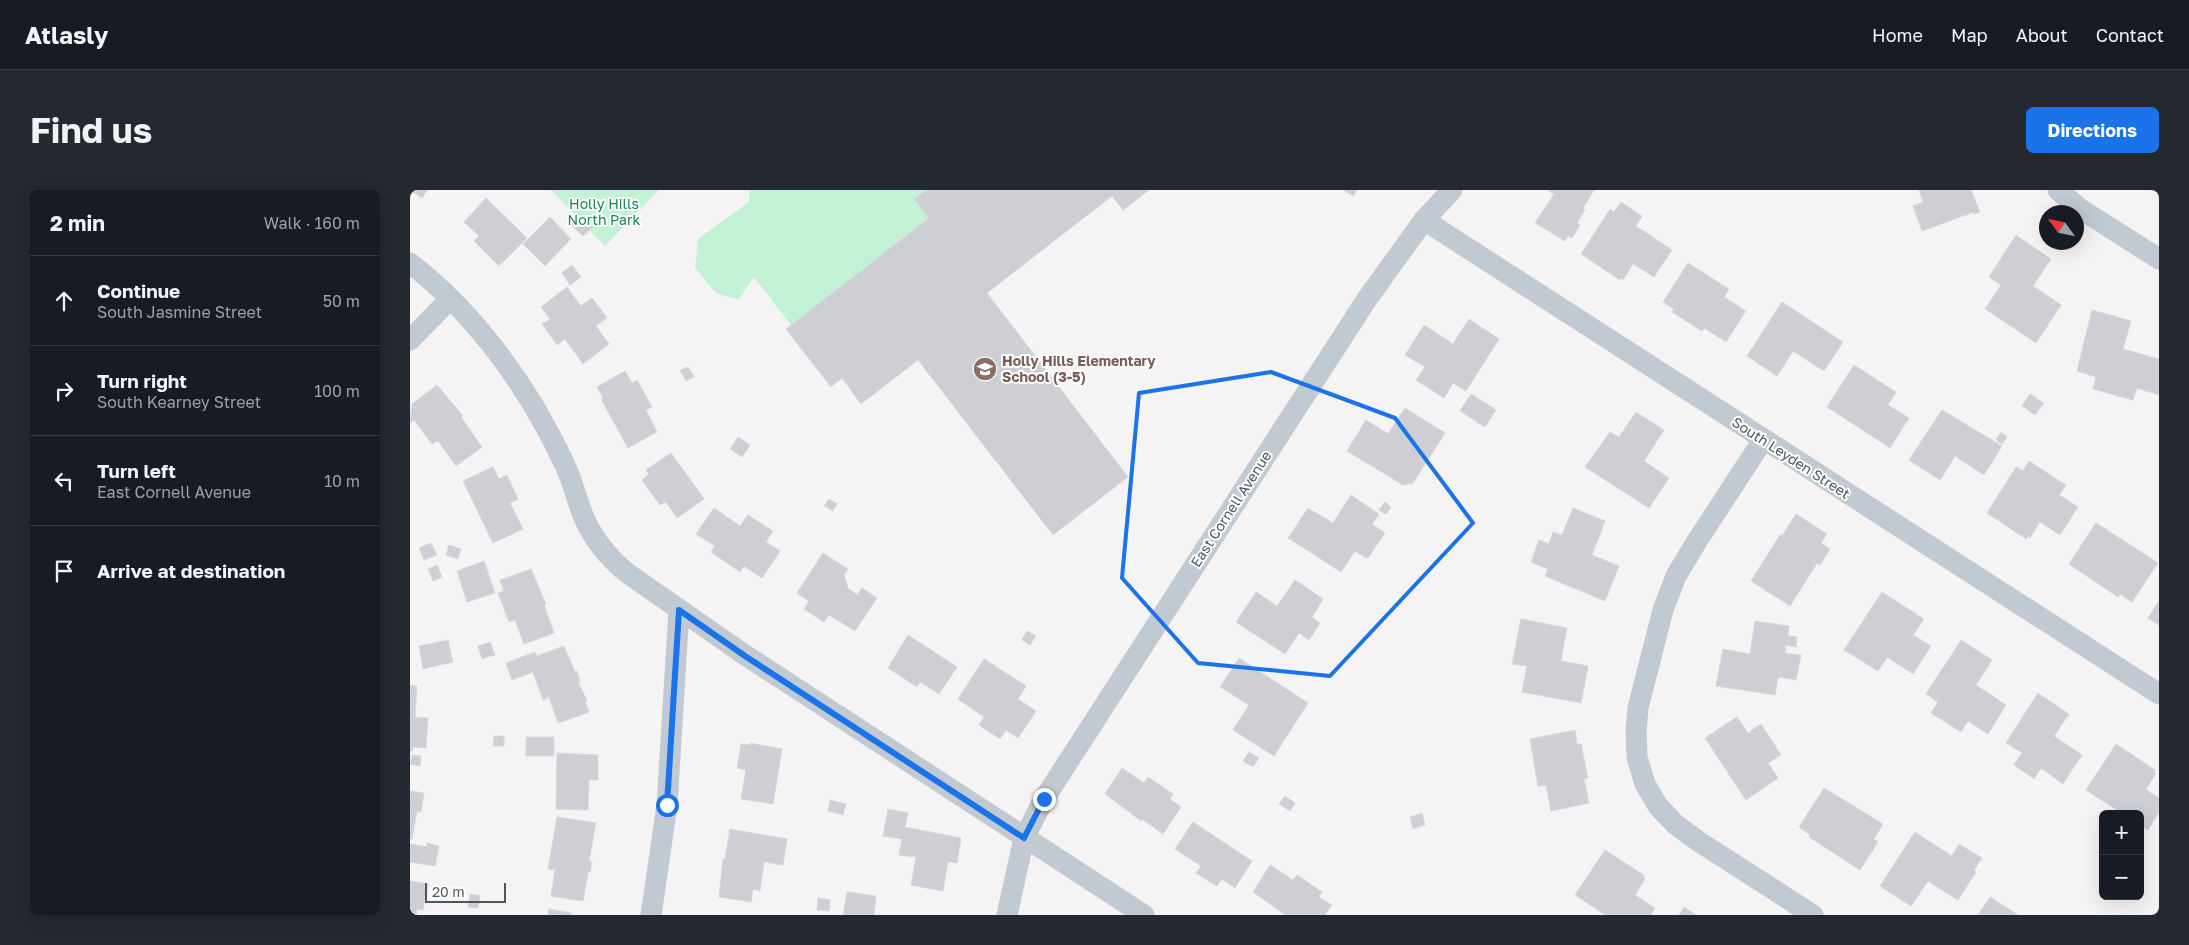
<!DOCTYPE html>
<meta charset="utf-8">
<style>
body{margin:0;font-family:"Golos Text",sans-serif;background:#242831;color:#f1f3f6}
.controls{position:absolute;right:15px;bottom:15px;display:grid;overflow:hidden;border-radius:8px;box-shadow:0 5px 20px #0002}
.controls button{width:45px;height:45px;display:grid;place-items:center;padding:0;border:0;border-bottom:1px solid #363941;background:#171b24;color:#f1f3f6;font:25px sans-serif}
.compass{position:absolute;left:1629px;top:15px;width:45px;height:45px;border-radius:50%;background:#171b24;box-shadow:0 5px 20px #0002;rotate:303deg}
.scale{position:absolute;left:15px;bottom:12px;width:81px;box-sizing:border-box;padding-left:5px;border:2px solid #4a5661;border-top:0;font-size:14px;line-height:18px;white-space:nowrap;color:#4a5661;-webkit-text-stroke:4px #fff;paint-order:stroke}
.stop{position:absolute;width:15px;height:15px;margin:-11px;border:4px solid #1a73e8;border-radius:50%;background:#fff}
.stop.end{background:#1a73e8;border-color:#fff;box-shadow:0 1px 5px #0008}
.list{margin:0;padding:0;list-style:none}
h2{display:flex;justify-content:space-between;align-items:center;height:65px;margin:0;padding:0 20px;font-size:21px}
h2 small{font-size:16px;font-weight:400;color:#9ea1a6}
.list li{display:grid;grid-template-columns:32px 1fr auto;gap:15px;align-items:center;box-sizing:border-box;height:90px;padding:0 20px;border-top:1px solid #363941}
.list b{display:block;font-size:19px;white-space:nowrap}
.list p{margin:0;font-size:16px;white-space:nowrap;color:#9ea1a6}
.list em{font-size:16px;font-style:normal;color:#9ea1a6}
.icon{flex:none;width:28px;height:28px;fill:none;stroke:currentColor;stroke-width:2;stroke-linecap:round;stroke-linejoin:round}
.map{position:relative;flex:none;width:1749px;height:725px;overflow:hidden;border-radius:8px}
header{display:flex;align-items:center;gap:30px;box-sizing:border-box;height:70px;padding:0 25px;background:#171b24;border-bottom:1px solid #363941}
header strong{font-size:24px}
nav{display:flex;gap:28px;margin-inline-start:auto;font-size:18px}
.intro{display:flex;align-items:center;justify-content:space-between;box-sizing:border-box;height:120px;padding:0 30px}
h1{margin:0;font-size:35px}
.button{padding:12px 22px;border-radius:8px;background:#1a73e8;color:#fff;font-size:18px;font-weight:700}
main{display:flex;gap:30px;padding:0 30px}
aside{flex:1;background:#171b24;border-radius:8px;box-shadow:0 5px 20px #0002}
.map>svg:first-child{display:block}
</style>
<header>
<strong>Atlasly</strong>
<nav><a>Home</a><a>Map</a><a>About</a><a>Contact</a></nav>
</header>
<div class="intro"><h1>Find us</h1><a class="button">Directions</a></div>
<main>
<aside>
<h2>2 min<small>Walk · 160 m</small></h2>
<ul class="list">
<li><svg class="icon" aria-label="ahead" viewBox="0 0 24 24"><path d="M12 20V5M6 11l6-6 6 6"/></svg><div><b>Continue</b><p>South Jasmine Street</p></div><em>50 m</em></li>
<li><svg class="icon" aria-label="right" viewBox="0 0 24 24"><path d="M7 20v-9h11M14 6l5 5-5 5"/></svg><div><b>Turn right</b><p>South Kearney Street</p></div><em>100 m</em></li>
<li><svg class="icon" aria-label="left" viewBox="0 0 24 24"><path d="M17 20v-9H6M10 6l-5 5 5 5"/></svg><div><b>Turn left</b><p>East Cornell Avenue</p></div><em>10 m</em></li>
<li><svg class="icon" aria-label="arrive" viewBox="0 0 24 24"><path d="M6 21V4h12l-3 4 3 4H6"/></svg><div><b>Arrive at destination</b></div></li>
</ul>
</aside>
<div class="map">
<svg width="1749" height="725" viewBox="0 0 1749 725">
<rect width="100%" height="100%" fill="#f5f3f3"/>
<g fill="#c3f1d5">
<polygon points="141,0 249,0 195,56"/>
<polygon points="339,0 516,0 504,9 519,28 381,135 344,87 329,109 307,104 285,78 288,49 339,12"/>
</g>
<g fill="#cdcfd5" stroke="#d7d9de">
<polygon points="0,0 17,0 12,8"/>
<polygon points="516,0 739,0 713,20 702,6 577,103 718,287 643,345 508,170 451,214 432,188 421,197 376,139 519,28 504,9"/>
<polygon points="934,0 947,0 943,6"/>
<polygon points="1138,0 1184,0 1173,18 1175,20 1167,33 1170,35 1162,48 1158,46 1155,51 1125,33 1144,4"/>
<polygon points="1509,0 1561,0 1570,22 1564,24 1564,22 1512,41 1503,16 1513,12"/>
<polygon points="76,8 117,48 89,76 64,51 69,46 54,32"/>
<polygon points="1211,12 1232,26 1226,36 1262,60 1244,87 1223,74 1213,90 1211,88 1210,90 1171,64 1200,19 1204,22"/>
<polygon points="168,22 183,37 173,46 158,32"/>
<polygon points="140,27 161,49 135,76 113,54"/>
<polygon points="1606,45 1641,69 1623,96 1651,115 1626,153 1575,119 1591,95 1579,87"/>
<polygon points="1278,73 1319,99 1314,107 1336,121 1316,152 1294,138 1292,141 1262,122 1264,119 1253,112"/>
<polygon points="162,75 171,87 160,95 152,83"/>
<polygon points="157,97 171,116 182,108 197,128 186,136 199,154 173,174 155,149 147,155 132,134 140,129 131,117"/>
<polygon points="1372,112 1433,152 1414,181 1383,161 1367,186 1337,166"/>
<polygon points="1682,120 1721,131 1713,159 1749,169 1749,205 1727,198 1723,210 1683,199 1686,187 1667,181"/>
<polygon points="1059,129 1089,149 1056,201 1043,193 1034,208 1006,190 1015,177 995,165 1014,135 1043,154"/>
<polygon points="1444,175 1486,202 1478,215 1499,228 1480,258 1417,217"/>
<polygon points="278,177 284,187 276,191 270,180"/>
<polygon points="215,181 222,193 227,190 242,217 236,220 247,242 218,258 191,209 193,208 187,197"/>
<polygon points="27,195 53,226 51,227 72,257 46,276 28,251 22,254 4,230 0,233 2,214"/>
<polygon points="1061,204 1086,220 1075,237 1050,221"/>
<polygon points="1620,204 1634,213 1625,225 1612,216"/>
<polygon points="995,218 1035,243 1003,293 993,295 937,261 956,230 978,244"/>
<polygon points="1532,220 1592,256 1574,285 1545,266 1530,290 1499,270"/>
<polygon points="1226,222 1254,240 1234,271 1259,288 1239,318 1175,277 1200,242 1209,247"/>
<polygon points="1591,242 1597,247 1592,254 1586,250"/>
<polygon points="328,247 340,255 332,267 320,259"/>
<polygon points="261,263 294,309 267,328 256,312 250,315 232,290 239,284 236,280"/>
<polygon points="1619,271 1656,295 1649,305 1668,317 1650,345 1630,332 1620,348 1618,346 1616,349 1577,323 1606,277 1613,281"/>
<polygon points="83,277 89,289 97,285 108,309 100,313 113,339 83,353 53,291"/>
<polygon points="941,305 969,324 962,334 975,343 958,368 956,368 945,361 931,382 878,348 898,318 923,333"/>
<polygon points="419,309 427,314 423,321 414,316"/>
<polygon points="975,312 981,317 976,324 969,320"/>
<polygon points="304,318 330,336 338,325 363,341 356,352 370,361 352,388 334,376 330,382 301,362 305,356 286,344"/>
<polygon points="1163,318 1195,331 1182,365 1209,376 1195,411 1135,386 1138,379 1121,372 1129,350 1139,354 1143,342 1152,345"/>
<polygon points="1386,324 1417,344 1411,353 1420,359 1410,375 1407,373 1380,416 1341,391 1370,345 1372,346"/>
<polygon points="1686,333 1748,373 1722,412 1710,404 1708,407 1659,374"/>
<polygon points="21,353 27,365 14,370 9,358"/>
<polygon points="39,355 51,359 48,369 36,365"/>
<polygon points="413,363 438,379 434,385 438,398 447,405 452,398 467,408 445,441 419,425 414,432 394,419 399,411 387,403"/>
<polygon points="74,371 85,403 57,412 47,381"/>
<polygon points="27,375 32,387 23,391 18,379"/>
<polygon points="121,379 136,414 134,415 144,443 114,454 105,430 99,432 88,403 94,401 90,390"/>
<polygon points="885,390 913,409 902,427 910,433 899,450 889,443 875,464 826,432 846,402 867,416"/>
<polygon points="1472,402 1514,429 1503,445 1521,456 1503,484 1477,467 1468,481 1434,460"/>
<polygon points="1749,411 1749,435 1738,428"/>
<polygon points="1111,429 1157,438 1151,471 1178,476 1171,513 1112,502 1117,476 1102,474"/>
<polygon points="1345,431 1379,436 1378,446 1387,447 1386,457 1376,455 1375,463 1391,465 1386,490 1368,487 1365,505 1306,496 1313,459 1340,464"/>
<polygon points="617,441 626,446 620,455 612,450"/>
<polygon points="498,445 547,477 529,504 510,492 507,497 478,478"/>
<polygon points="38,450 43,472 13,479 9,456"/>
<polygon points="1551,450 1582,470 1566,495 1596,515 1578,544 1558,531 1551,542 1521,523 1528,512 1516,504"/>
<polygon points="80,452 85,465 72,469 68,456"/>
<polygon points="154,456 165,482 167,481 170,491 168,492 177,511 175,512 179,522 148,533 139,507 133,510 123,482 102,490 96,473 125,462 127,466"/>
<polygon points="829,468 898,513 864,566 823,540 839,515 810,497"/>
<polygon points="574,469 616,496 608,509 626,521 608,548 596,540 590,549 569,535 574,527 548,509"/>
<polygon points="0,495 7,496 5,527 18,528 16,558 3,557 3,561 0,561"/>
<polygon points="1628,503 1659,524 1644,546 1672,565 1653,594 1631,578 1624,589 1604,575 1612,563 1596,553"/>
<polygon points="1327,527 1338,543 1351,534 1371,565 1358,573 1368,588 1336,610 1295,548"/>
<polygon points="1165,540 1167,554 1171,554 1178,588 1174,589 1179,613 1141,621 1136,595 1128,596 1120,549"/>
<polygon points="84,546 94,546 94,556 83,556"/>
<rect x="116" y="547" width="28" height="19"/>
<polygon points="340,553 372,559 363,614 331,609 336,580 327,578 331,554 340,555"/>
<polygon points="1706,554 1745,580 1744,582 1746,583 1736,600 1749,608 1749,622 1738,640 1730,635 1730,624 1713,624 1676,600"/>
<polygon points="839,562 849,568 843,577 833,571"/>
<polygon points="147,563 188,565 188,590 179,590 178,620 146,619"/>
<polygon points="2,565 11,566 10,576 0,574"/>
<polygon points="712,578 734,593 738,587 763,604 760,609 771,617 753,644 732,629 731,631 695,604"/>
<polygon points="1414,598 1473,634 1464,649 1468,652 1450,680 1399,647 1400,645 1389,637"/>
<polygon points="0,601 14,603 11,622 7,621 2,649 0,649"/>
<polygon points="875,606 885,613 880,621 869,614"/>
<polygon points="420,610 436,614 433,625 418,621"/>
<polygon points="478,619 498,623 495,637 551,648 547,673 538,672 533,701 501,695 506,667 489,665 492,649 473,646"/>
<polygon points="1012,623 1015,635 1003,639 1000,627"/>
<polygon points="147,627 186,633 179,671 182,672 180,682 178,682 173,711 141,706 145,680 138,679"/>
<polygon points="783,632 842,671 825,698 812,689 807,696 786,683 791,676 765,659"/>
<polygon points="320,639 377,649 373,675 354,672 350,701 343,699 341,712 309,707 313,669 315,669"/>
<polygon points="1505,642 1542,666 1549,654 1572,668 1564,680 1566,682 1548,710 1518,691 1501,716 1470,696"/>
<polygon points="17,653 29,656 25,676 0,672 0,654 17,657"/>
<polygon points="1195,660 1235,686 1233,688 1235,689 1225,705 1245,718 1241,725 1195,725 1165,705"/>
<polygon points="860,675 883,690 887,685 912,702 909,707 922,715 915,725 875,725 843,702"/>
<polygon points="0,691 18,694 13,720 7,719 6,725 0,725"/>
<polygon points="437,702 466,706 464,725 433,725"/>
<polygon points="60,704 70,706 68,718 58,717"/>
<polygon points="1580,707 1608,725 1568,725"/>
<polygon points="408,708 420,710 419,721 407,720"/>
<polygon points="1274,717 1286,725 1269,725"/>
<polygon points="139,719 161,723 161,725 138,725"/>
</g>
<g fill="none" stroke-linecap="round" stroke-linejoin="round">
<g stroke="#c1cad2" stroke-width="21">
<polyline points="1648,0 1669,18 1749,69"/>
<polyline points="1014,30 1749,504"/>
<path d="M0 73C66 124 119 198 154 273 163 291 167 312 175 330 185 352 199 368 217 383L335 465 734 725"/>
<polyline points="0,150 40,109"/>
<polyline points="1353,250 1287,351 1266,386 1253,420 1228,518 1226,541 1227,567 1235,594 1248,616 1265,634 1288,651 1403,725"/>
<polyline points="241,725 257,615 269,420"/>
<polyline points="597,725 614,648 634,609 957,109 1014,30 1042,0"/>
</g>
</g>
<g fill="none" stroke-linecap="round" stroke-linejoin="round">
<polyline stroke="#1a73e8" stroke-width="6" points="257,615 269,420 335,466 614,648 634,609"/>
</g>
<path fill="none" stroke="#1a73e8" stroke-width="4" stroke-linejoin="round" d="M861 182 985 228 1063 333 920 486 788 473 712 388 729 203Z"/>
<defs>
<g id="school-disc" transform="scale(1.25)"><circle r="9.5" fill="#8d6e63" stroke="#fff"/><path d="M0-5L7-2L0 1L-7-2ZM-4 1L0 2.5L4 1V4Q0 6-4 4Z" fill="#fff"/></g>
</defs>
<g fill-rule="evenodd">
<use href="#school-disc" x="575" y="179"/>
</g>
<g text-anchor="middle" stroke-width="4" stroke-linejoin="round" paint-order="stroke">
<g font-size="14" fill="#17864f" stroke="#fff">
<text x="194" y="19">Holly Hills<tspan x="194" dy="16">North Park</tspan></text>
</g>
<g font-size="14" font-weight="bold" fill="#785e54" stroke="#fff" text-anchor="start">
<text x="592" y="176">Holly Hills Elementary<tspan x="592" dy="16">School (3-5)</tspan></text>
</g>
<g font-size="14" fill="#4a5661" stroke="#fff">
<text transform="translate(1381 268) rotate(33)" y="5">South Leyden Street</text>
<text transform="translate(821 319) rotate(-57)" y="5">East Cornell Avenue</text>
</g>
</g>
</svg>
<div class="controls">
<button>+</button>
<button>−</button>
</div>
<svg class="compass" viewBox="-18 -18 36 36"><path d="M0-13l5 13h-10z" fill="#e53935"/><path d="M0 13l5-13h-10z" fill="#9ea1a6"/></svg>
<div class="scale">20 m</div>
<div class="stop" style="left:257px;top:615px"></div>
<div class="stop end" style="left:634px;top:609px"></div>
</div>
</main>
